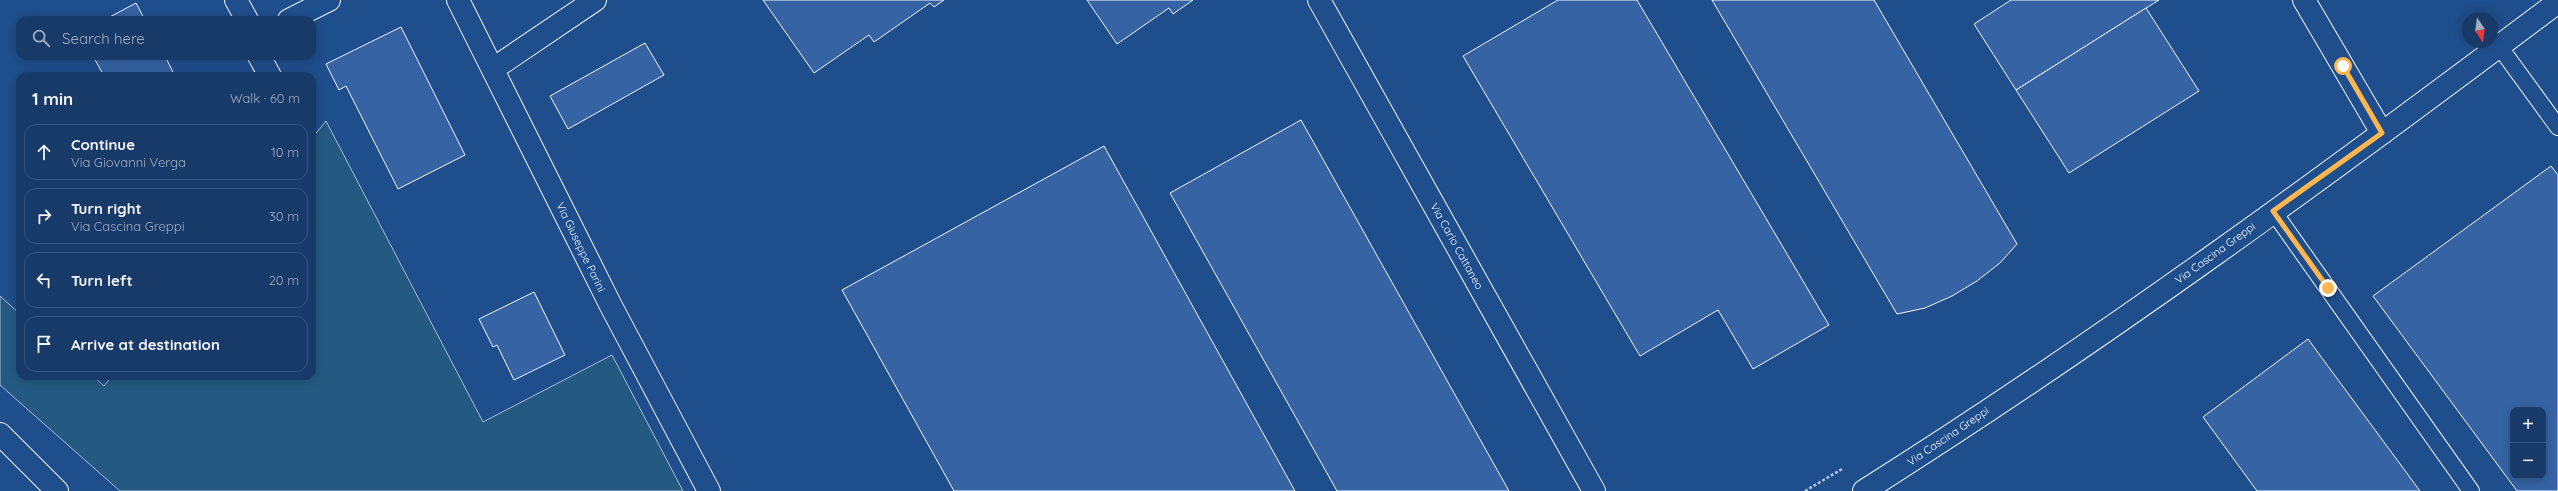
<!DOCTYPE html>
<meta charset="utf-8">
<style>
body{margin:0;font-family:Quicksand,sans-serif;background:#244571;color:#f1f3f6}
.controls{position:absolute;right:12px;bottom:12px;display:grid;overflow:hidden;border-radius:8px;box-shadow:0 2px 10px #0003}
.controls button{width:36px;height:36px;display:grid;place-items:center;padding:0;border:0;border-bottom:1px solid #36547d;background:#173a69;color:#f1f3f6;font:20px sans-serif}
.compass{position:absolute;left:2462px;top:12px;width:36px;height:36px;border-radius:50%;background:#173a69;box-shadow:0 2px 10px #0003;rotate:167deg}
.stop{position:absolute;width:12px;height:12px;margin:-9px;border:3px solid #ffb74d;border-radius:50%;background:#fff}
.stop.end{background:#ffb74d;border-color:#fff;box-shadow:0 1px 4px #0008}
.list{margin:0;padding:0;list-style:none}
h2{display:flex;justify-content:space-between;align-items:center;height:52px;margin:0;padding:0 16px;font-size:17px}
h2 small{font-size:13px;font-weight:400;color:#9eadc0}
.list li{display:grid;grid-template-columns:26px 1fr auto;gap:12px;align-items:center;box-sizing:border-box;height:56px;margin:0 8px 8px;padding:0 8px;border:1px solid #36547d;border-radius:12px}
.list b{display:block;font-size:15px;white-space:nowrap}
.list p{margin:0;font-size:13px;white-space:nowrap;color:#9eadc0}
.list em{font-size:13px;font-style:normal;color:#9eadc0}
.icon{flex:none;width:22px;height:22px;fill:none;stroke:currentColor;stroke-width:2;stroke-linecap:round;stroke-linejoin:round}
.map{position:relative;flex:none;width:2558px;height:491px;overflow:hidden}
.search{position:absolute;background:#173a69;box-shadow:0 2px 10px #0003;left:16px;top:16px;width:300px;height:44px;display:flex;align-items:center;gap:10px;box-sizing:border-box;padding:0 14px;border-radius:12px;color:#9eadc0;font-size:15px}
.panel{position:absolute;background:#173a69;box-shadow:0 2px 10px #0003;left:16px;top:72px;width:300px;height:308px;border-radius:12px}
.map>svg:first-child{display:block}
</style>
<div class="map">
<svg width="2558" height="491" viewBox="0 0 2558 491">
<rect width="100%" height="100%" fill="#1f4e8c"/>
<polygon fill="#245a82" stroke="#a8bbd7" points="326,121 483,422 612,355 683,491 120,491 0,385 0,296 20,314 20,376 93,376 104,386 112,376 312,376 312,138"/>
<g fill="#3563a3" stroke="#f2f6ff" fill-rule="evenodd">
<polygon points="763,0 944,0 934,7 930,3 874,42 869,35 814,73"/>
<polygon points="1087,0 1193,0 1173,14 1169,8 1117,44"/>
<polygon points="1558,0 1637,0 1829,325 1753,369 1718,310 1640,356 1463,56"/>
<polygon points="1712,0 1874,0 2017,244 2000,263 1977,281 1952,296 1925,308 1897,314"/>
<polygon points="2011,0 2159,0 2016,90 1974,24"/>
<polygon points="136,3 145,20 104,20"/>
<polygon points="2146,8 2199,91 2069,173 2016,90"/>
<polygon points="401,27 465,155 398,189 346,86 339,90 326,64"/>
<polygon points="645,43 664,75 568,129 550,96"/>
<polygon points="93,56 165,56 175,76 104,76"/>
<polygon points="1301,120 1509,491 1337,491 1170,193"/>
<polygon points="1104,146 1295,491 954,491 842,290"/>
<path d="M2551 166 2558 175V491H2517L2373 296ZM2513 410H2543V476H2513Z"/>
<polygon points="534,292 565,355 514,380 497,345 493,347 479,319"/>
<polygon points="2308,339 2420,491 2257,491 2203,417"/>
</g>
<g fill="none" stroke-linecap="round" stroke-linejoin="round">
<g stroke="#f2f6ff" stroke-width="18">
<g id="lane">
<polyline points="2499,46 2558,127"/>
<polyline points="2273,211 2471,491"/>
</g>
</g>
<g stroke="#f2f6ff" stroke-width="24">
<g id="street">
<polyline points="236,0 247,20"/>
<polyline points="458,0 611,306 709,491"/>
<polyline points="1319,0 1594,491"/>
<polyline points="2304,0 2382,133"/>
<polyline points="289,20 329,0"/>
<polyline points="259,56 270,76"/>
<polyline points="493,69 595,0"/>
<path d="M1864 491C2103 340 2332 172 2558 2"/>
</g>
</g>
<g stroke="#f2f6ff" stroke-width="24">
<polyline id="secondary" points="0,434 57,491"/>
</g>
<polyline stroke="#b3c4dc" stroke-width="2.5" stroke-dasharray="3 2" stroke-linecap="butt" points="1805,491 1842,469"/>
<use href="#lane" stroke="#1f4e8c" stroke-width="16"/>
<use href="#street" stroke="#1f4e8c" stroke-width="22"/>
<use href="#secondary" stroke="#1f4e8c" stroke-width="22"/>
</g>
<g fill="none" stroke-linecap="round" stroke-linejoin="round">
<polyline stroke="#ffb74d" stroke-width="5" points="2328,288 2273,211 2382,133 2343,66"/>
</g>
<g text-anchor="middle" stroke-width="3" stroke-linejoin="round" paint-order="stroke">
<g font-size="11" fill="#f2f6ff" stroke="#1f4e8c">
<text transform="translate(1457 246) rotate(61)" y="4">Via Carlo Cattaneo</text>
<text transform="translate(581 247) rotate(64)" y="4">Via Giuseppe Parini</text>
<text transform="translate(2215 253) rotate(-36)" y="4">Via Cascina Greppi</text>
<text transform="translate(1948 436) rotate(-34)" y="4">Via Cascina Greppi</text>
</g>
</g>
</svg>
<div class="controls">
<button>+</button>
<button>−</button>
</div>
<svg class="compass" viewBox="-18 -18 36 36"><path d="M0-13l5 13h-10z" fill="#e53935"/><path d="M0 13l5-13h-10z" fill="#9eadc0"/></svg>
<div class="stop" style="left:2343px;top:66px"></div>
<div class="stop end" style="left:2328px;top:288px"></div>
<div class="search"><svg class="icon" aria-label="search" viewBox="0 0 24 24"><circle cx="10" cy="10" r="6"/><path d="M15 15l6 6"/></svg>Search here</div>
<section class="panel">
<h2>1 min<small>Walk · 60 m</small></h2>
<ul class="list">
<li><svg class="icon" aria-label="ahead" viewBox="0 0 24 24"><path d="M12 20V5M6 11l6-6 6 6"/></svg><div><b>Continue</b><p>Via Giovanni Verga</p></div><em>10 m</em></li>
<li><svg class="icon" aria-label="right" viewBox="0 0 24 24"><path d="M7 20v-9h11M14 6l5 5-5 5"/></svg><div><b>Turn right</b><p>Via Cascina Greppi</p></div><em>30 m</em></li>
<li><svg class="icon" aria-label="left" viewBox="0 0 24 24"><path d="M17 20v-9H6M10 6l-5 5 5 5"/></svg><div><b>Turn left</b></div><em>20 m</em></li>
<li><svg class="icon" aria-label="arrive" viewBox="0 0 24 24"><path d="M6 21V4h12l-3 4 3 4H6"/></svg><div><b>Arrive at destination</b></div></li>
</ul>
</section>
</div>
